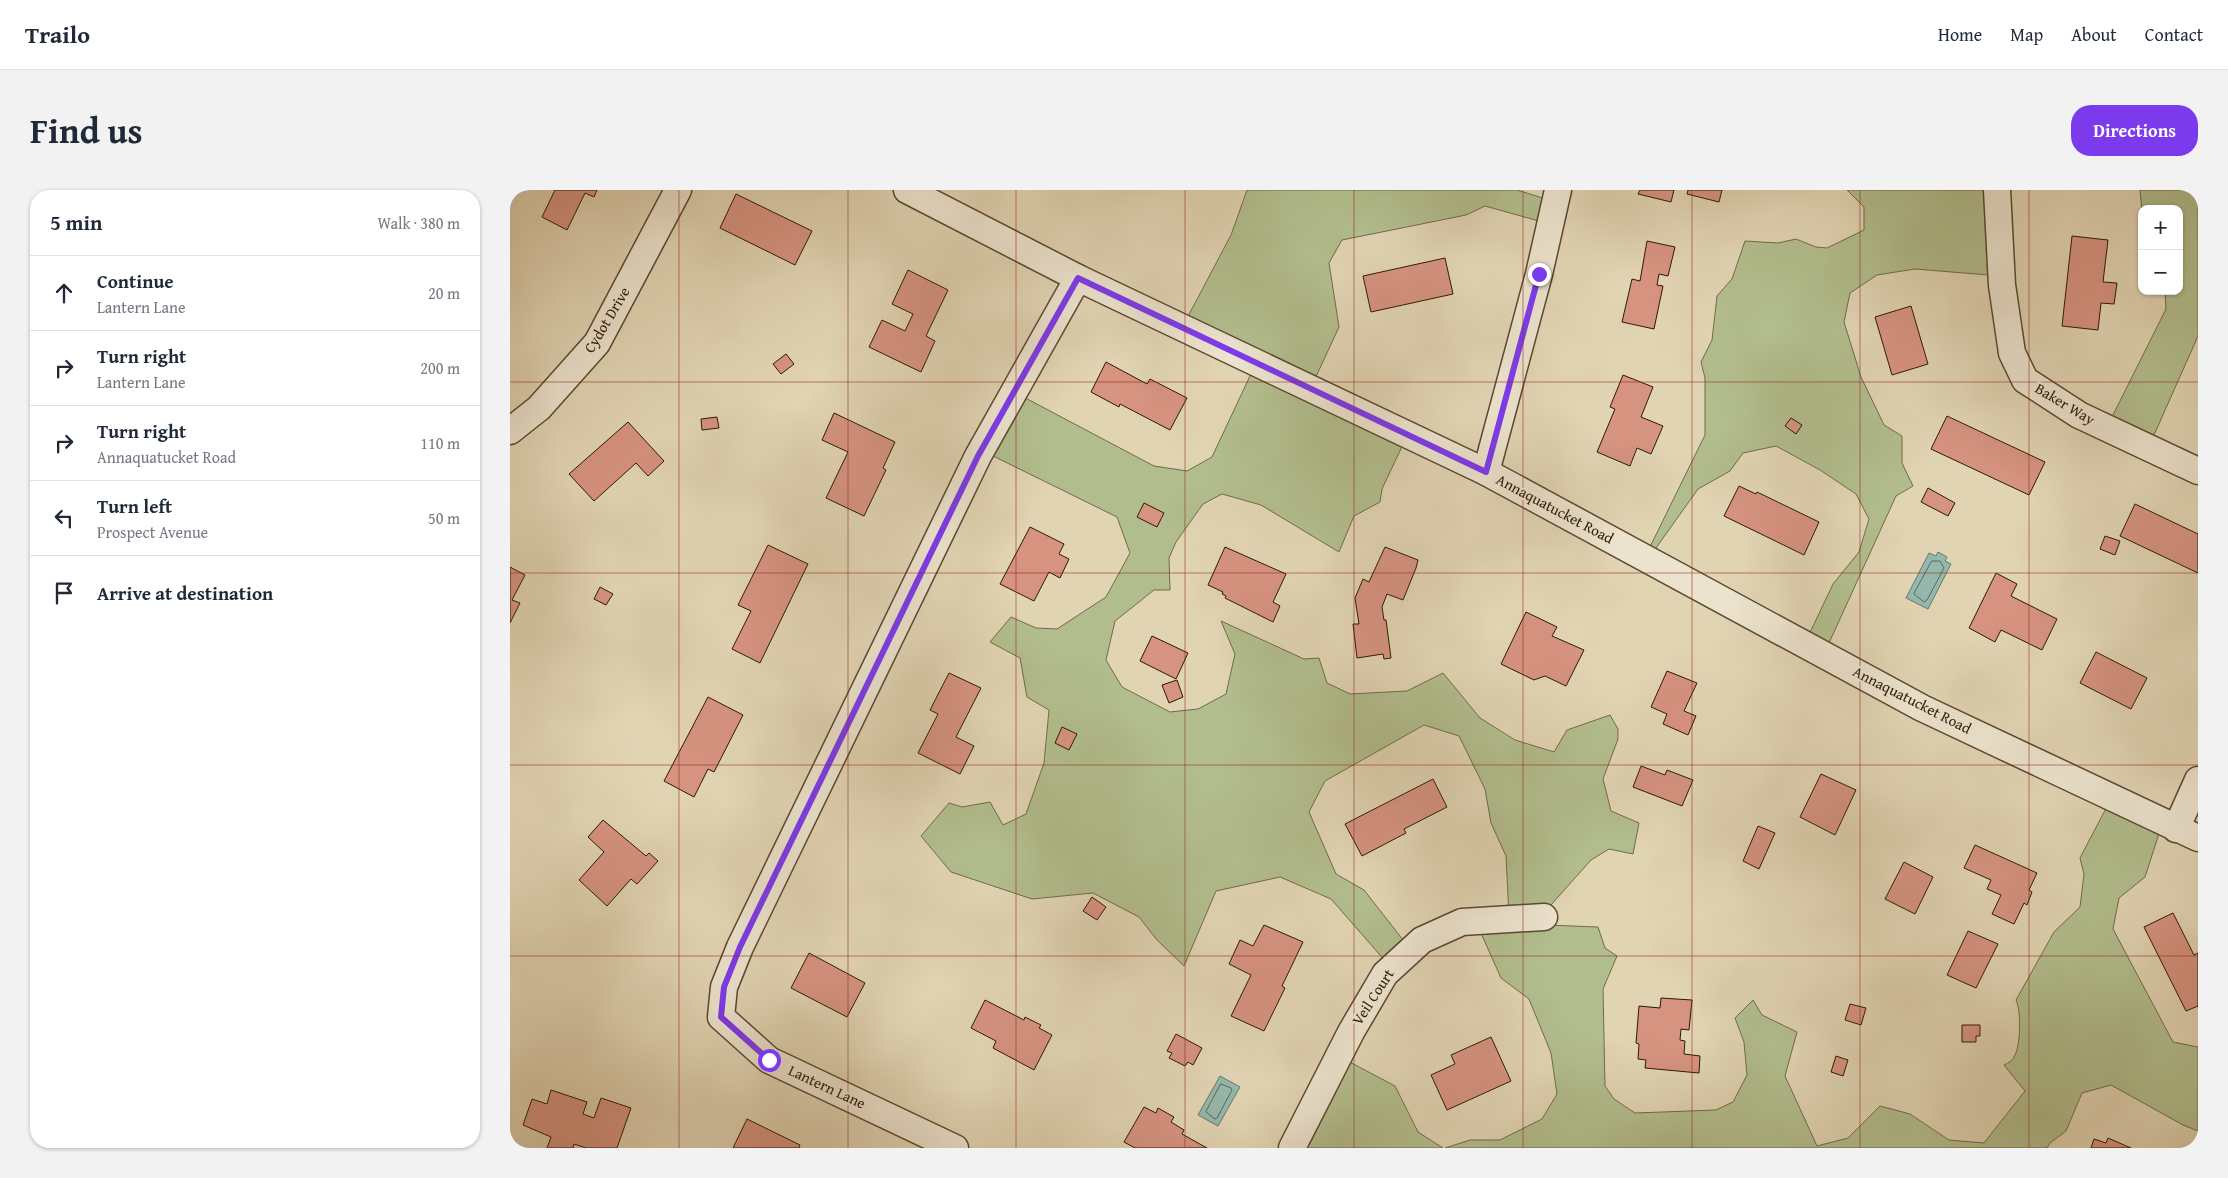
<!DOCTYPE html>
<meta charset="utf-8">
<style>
body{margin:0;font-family:"Gentium Book Plus",serif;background:#f2f2f3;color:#1f2937}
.controls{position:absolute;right:15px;top:15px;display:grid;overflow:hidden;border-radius:10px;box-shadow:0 1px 4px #0004}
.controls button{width:45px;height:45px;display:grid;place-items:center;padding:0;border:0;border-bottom:1px solid #e0e1e3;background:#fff;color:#1f2937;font:25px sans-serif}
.stop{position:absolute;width:15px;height:15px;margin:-11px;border:4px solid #7c3aed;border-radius:50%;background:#fff}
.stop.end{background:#7c3aed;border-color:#fff;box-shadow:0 1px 5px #0008}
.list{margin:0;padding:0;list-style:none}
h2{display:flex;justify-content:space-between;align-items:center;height:65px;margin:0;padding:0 20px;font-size:21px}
h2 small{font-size:16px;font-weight:400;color:#747a83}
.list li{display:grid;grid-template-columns:32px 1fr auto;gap:15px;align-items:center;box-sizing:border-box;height:75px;padding:0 20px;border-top:1px solid #e0e1e3}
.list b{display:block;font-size:19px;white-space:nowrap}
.list p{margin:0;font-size:16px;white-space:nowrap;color:#747a83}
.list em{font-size:16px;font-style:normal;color:#747a83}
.icon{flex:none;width:28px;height:28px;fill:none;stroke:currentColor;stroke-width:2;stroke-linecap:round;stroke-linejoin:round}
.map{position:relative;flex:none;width:1688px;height:958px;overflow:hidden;border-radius:20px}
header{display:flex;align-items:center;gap:30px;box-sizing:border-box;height:70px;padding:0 25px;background:#fff;border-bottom:1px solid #e0e1e3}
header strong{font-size:24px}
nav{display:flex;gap:28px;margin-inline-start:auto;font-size:18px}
.intro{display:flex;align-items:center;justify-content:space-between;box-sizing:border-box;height:120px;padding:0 30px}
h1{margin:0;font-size:35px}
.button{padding:12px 22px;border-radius:20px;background:#7c3aed;color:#fff;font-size:18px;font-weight:700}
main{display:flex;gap:30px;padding:0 30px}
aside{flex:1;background:#fff;border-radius:20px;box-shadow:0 1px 4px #0004}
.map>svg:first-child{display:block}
</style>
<header>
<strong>Trailo</strong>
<nav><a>Home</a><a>Map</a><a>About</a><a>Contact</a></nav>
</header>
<div class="intro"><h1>Find us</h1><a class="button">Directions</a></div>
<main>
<aside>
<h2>5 min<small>Walk · 380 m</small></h2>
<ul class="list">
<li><svg class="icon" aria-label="ahead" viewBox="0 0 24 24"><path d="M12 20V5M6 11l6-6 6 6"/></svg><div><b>Continue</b><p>Lantern Lane</p></div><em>20 m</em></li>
<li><svg class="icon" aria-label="right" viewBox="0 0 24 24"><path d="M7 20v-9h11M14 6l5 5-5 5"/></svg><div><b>Turn right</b><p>Lantern Lane</p></div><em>200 m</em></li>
<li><svg class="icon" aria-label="right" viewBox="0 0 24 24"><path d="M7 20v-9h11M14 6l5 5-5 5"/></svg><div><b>Turn right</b><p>Annaquatucket Road</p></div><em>110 m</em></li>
<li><svg class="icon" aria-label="left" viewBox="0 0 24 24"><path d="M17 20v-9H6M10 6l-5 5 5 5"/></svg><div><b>Turn left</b><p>Prospect Avenue</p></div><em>50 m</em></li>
<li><svg class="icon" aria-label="arrive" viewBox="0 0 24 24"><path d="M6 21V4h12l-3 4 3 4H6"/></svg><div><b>Arrive at destination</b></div></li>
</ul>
</aside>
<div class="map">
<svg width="1688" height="958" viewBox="0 0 1688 958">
<rect width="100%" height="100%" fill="#e1d4b3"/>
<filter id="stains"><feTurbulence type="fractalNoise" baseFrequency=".004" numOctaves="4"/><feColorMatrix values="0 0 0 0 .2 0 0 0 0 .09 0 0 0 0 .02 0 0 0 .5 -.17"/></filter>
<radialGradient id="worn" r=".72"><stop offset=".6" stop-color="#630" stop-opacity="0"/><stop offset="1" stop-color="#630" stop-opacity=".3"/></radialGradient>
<g fill="#b2bd8d" stroke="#706b49">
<path d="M737 0H1007L1036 9V33L975 16 956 25 832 50 819 73 829 137 803 193 896 248 872 299 870 312 844 326 829 362 751 315 712 304 693 314 666 352 659 368 660 400H644L605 431 596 470 612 497 660 522 688 519 716 504 725 464 711 431 794 469 809 468 817 493 840 504 897 501 933 483 970 528 1005 550 1044 562 1057 540 1100 525 1108 539V549L1093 589 1101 621 1129 633 1123 664 1099 659 1081 670 1032 725 1037 735 1088 737 1095 758 1107 766 1093 799 1095 896 1104 909 1125 923 1206 920 1223 912 1237 885 1234 852 1225 828 1243 810 1252 825 1287 842 1275 886 1307 956 1338 948 1370 916 1400 924 1439 950 1474 953 1515 901 1494 875C1499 873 1503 870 1505 865 1511 853 1511 820 1506 810L1544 742 1570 717 1574 684 1570 668 1601 609 1653 631 1635 687 1609 708 1603 739 1663 852 1688 857V941L1673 935 1601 895 1572 903 1556 941 1540 953 1537 958H935L960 950H990L1032 929 1047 904 1041 863 1019 809 991 788 966 732 999 726 996 666 981 633 975 599 949 546 914 535 815 591 799 622 826 684 854 700 897 755 877 773 821 709 770 687 706 701 674 776 647 750 629 727 583 703 522 709 441 682 411 646 439 613 452 617 480 612 493 635 516 624 534 573 539 520 517 507 510 468 480 452 501 427 526 438 547 439 596 407 620 363 607 327 477 263 504 202 644 276 677 281 702 267 747 171 675 132 721 45Z"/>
<polygon points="1337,0 1486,0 1491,86 1405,79 1367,85 1340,103 1334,132 1351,187 1374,235 1392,246 1392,273 1403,296 1386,306 1319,453 1296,451 1323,394 1349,362 1359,329 1346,304 1310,280 1266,256 1233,263 1220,281 1188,299 1141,365 1136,365 1195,245 1195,188 1191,172 1202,150 1207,106 1222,89 1235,51 1268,53 1286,49 1306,57 1317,58 1354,40 1354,17"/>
<polygon points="1630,0 1688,0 1688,146 1640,254 1598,235 1656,119 1655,101 1669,101 1669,19 1632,19 1632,21"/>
<polygon points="834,869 885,896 908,942 933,958 781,958"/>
</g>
<g fill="#94b8ad" stroke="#6b786a">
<polygon points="1428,362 1437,367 1435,371 1441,374 1418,419 1396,408 1419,363 1426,366"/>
<polygon points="710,886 730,897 708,936 688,925"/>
</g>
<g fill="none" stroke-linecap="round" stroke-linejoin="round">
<g stroke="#606859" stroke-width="1">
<polygon points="1422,371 1430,371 1434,378 1417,410 1414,412 1404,404"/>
<polygon points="711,894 721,898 722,900 707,928 705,929 696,922"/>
</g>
</g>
<g fill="#d69380" stroke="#2d1905">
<polygon points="45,0 87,0 84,7 75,3 57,40 32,27"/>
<polygon points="1130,0 1164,0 1161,12 1128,4"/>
<polygon points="1178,0 1212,0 1209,12 1177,4"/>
<polygon points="226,4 302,41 285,75 210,38"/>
<polygon points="1562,46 1598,50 1593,92 1607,93 1604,114 1591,113 1588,140 1552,136"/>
<polygon points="1137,51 1165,57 1158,86 1149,84 1147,95 1153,96 1144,139 1112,132 1122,89 1130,91"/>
<polygon points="935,68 943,104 861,122 853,86"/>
<polygon points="398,80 438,100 416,146 425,151 411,182 359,157 372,130 395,141 403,124 382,114"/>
<polygon points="1401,116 1418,174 1382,185 1365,127"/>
<polygon points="276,164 284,174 271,184 263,174"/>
<polygon points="596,172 637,194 640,189 677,208 660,240 610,214 609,217 581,202"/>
<polygon points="1113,185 1143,197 1131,227 1153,236 1141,264 1127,258 1120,276 1087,262 1105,219 1100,217"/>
<polygon points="324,223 385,252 373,278 376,280 354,326 316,308 338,262 312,250"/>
<polygon points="1437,226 1535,272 1519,305 1421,259"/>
<polygon points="207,227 209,238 192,240 191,229"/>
<polygon points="1281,228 1292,235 1286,244 1275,236"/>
<polygon points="118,232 154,271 138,286 126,273 84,311 59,284"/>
<polygon points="1229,296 1246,304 1247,302 1309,332 1294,365 1214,326"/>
<polygon points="1418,298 1445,313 1438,326 1411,312"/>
<polygon points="634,313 654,323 647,337 627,327"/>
<polygon points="1625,314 1688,344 1688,383 1610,346"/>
<polygon points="520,337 554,354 549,364 559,369 550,388 539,382 524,411 490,394"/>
<polygon points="1595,346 1610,351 1605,365 1590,359"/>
<polygon points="258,355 298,374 250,473 222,459 241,421 228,415"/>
<polygon points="715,357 776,384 763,412 770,416 763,432 715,408 716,406 712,404 713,402 698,395"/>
<polygon points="875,357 908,370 906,378 893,410 877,404 872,417 874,430 876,430 881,468 874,469 873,464 847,468 843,434 849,434 845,408 853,389 859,392"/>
<polygon points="0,377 15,385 2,410 10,413 0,433"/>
<polygon points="1486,383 1507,394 1501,406 1547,429 1532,460 1491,440 1485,452 1459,438"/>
<polygon points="90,397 103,404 96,415 84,409"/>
<polygon points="1016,422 1047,437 1042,446 1074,460 1056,496 1035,486 1024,490 991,474"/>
<polygon points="642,446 678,463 666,489 630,471"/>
<polygon points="1586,462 1637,488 1621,519 1570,493"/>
<polygon points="1157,481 1187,493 1174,521 1186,526 1178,545 1153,534 1157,524 1141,517"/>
<polygon points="439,483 471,498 446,547 464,556 450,584 408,563 428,524 420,520"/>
<polygon points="667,490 673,507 659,513 652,495"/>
<polygon points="198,507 233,525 204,582 198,579 184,607 154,591"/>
<polygon points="552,537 567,544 559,560 545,553"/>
<polygon points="1131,576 1155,585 1157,580 1183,590 1172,616 1123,597"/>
<polygon points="1311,584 1346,600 1325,645 1290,627"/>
<polygon points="923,589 937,617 894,639 896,643 852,666 835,634"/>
<polygon points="93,630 136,666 139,663 148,671 127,694 121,689 97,716 69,690 94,662 78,647"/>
<polygon points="1248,636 1265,643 1249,679 1233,671"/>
<polygon points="1465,655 1527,683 1519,700 1522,702 1517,715 1514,713 1504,734 1482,724 1491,705 1477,699 1481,690 1454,678"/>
<polygon points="1394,672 1423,687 1405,724 1375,709"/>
<polygon points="582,707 596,717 587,730 573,721"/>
<polygon points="1663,723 1684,765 1688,763 1688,816 1676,821 1634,737"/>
<polygon points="754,735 793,752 772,796 775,798 754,841 721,826 741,785 719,774 730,750 743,756"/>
<polygon points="1458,741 1488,754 1466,798 1437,785"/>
<polygon points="299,763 355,793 337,827 281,798"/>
<polygon points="1151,808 1182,810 1179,840 1171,839 1170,850 1175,851 1174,864 1190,866 1189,883 1135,878 1136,870 1128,869 1129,854 1126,853 1129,816 1150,818"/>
<polygon points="475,810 514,830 515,827 531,835 529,838 542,845 524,880 483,858 486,851 461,838"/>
<polygon points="1340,814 1356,818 1351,835 1335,830"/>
<polygon points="1452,835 1470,835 1470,846 1466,846 1466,852 1452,852"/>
<polygon points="666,844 692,858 683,875 678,872 675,876 659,868 662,863 657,861"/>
<polygon points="981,847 1001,891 937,920 921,885 945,874 941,865"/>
<polygon points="1326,866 1338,870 1333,886 1321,882"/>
<polygon points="41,900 77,912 73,924 84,928 91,908 121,918 107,958 76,958 64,954 63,958 37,958 41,947 13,935 22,909 37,914"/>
<polygon points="634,917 646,923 648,918 664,927 661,932 674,940 672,944 697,958 625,958 614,952"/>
<polygon points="237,929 290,955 289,958 223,958"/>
<polygon points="1598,948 1621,958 1581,958 1584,949 1596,953"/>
</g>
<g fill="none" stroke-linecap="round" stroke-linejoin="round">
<g stroke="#5a4830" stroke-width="29">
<g id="minor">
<polyline points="397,0 568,88 976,282 1412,518 1688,648"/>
<polyline points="1487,0 1492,95 1502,163 1515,190 1569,225 1688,281"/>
<polyline points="0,241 29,218 87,153 168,0"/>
<polyline points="976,282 1029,84 1048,0"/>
<polyline points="1666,639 1688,590"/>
<polyline points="445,958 259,870 211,827 214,797 230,757 468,266 568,88"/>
<polyline points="782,958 841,842 875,784 912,750 952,732 1034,727"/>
</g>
</g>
<use href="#minor" stroke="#ece3ce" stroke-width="26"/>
</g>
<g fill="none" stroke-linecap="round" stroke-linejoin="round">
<polyline stroke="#7c3aed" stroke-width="6" points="259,870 211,827 214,797 230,757 468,266 568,88 976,282 1029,84"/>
</g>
<path fill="none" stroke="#8f2418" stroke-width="1" stroke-opacity="0.55" d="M169 0V958M338 0V958M506 0V958M675 0V958M844 0V958M1013 0V958M1182 0V958M1350 0V958M1519 0V958M0 192H1688M0 383H1688M0 575H1688M0 766H1688"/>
<g text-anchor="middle" stroke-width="4.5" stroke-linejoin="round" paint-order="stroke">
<g font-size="15" fill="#2d1905" stroke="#ece3ce">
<text transform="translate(97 130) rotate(-59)" y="5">Cydot Drive</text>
<text transform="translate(1555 214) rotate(31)" y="5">Baker Way</text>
<text transform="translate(1045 319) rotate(28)" y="5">Annaquatucket Road</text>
<text transform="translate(1402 510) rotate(27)" y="5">Annaquatucket Road</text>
<text transform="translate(863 807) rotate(-57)" y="5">Veil Court</text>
<text transform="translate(317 897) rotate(25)" y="5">Lantern Lane</text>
</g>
</g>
<rect width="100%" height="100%" filter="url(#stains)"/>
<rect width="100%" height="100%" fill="url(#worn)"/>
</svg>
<div class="controls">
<button>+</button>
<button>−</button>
</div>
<div class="stop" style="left:259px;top:870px"></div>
<div class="stop end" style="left:1029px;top:84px"></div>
</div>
</main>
